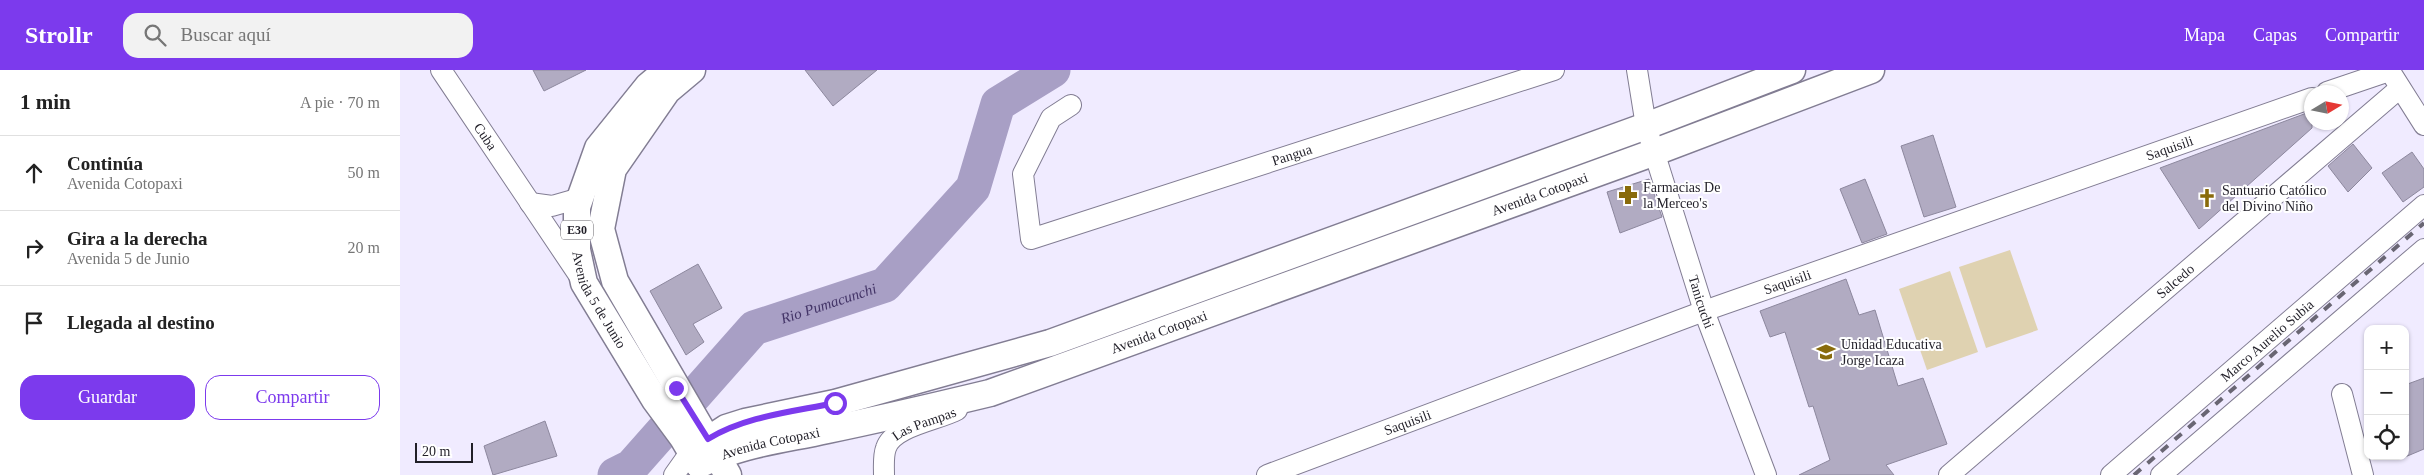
<!DOCTYPE html>
<html lang="es">
<meta charset="utf-8">
<style>
body{margin:0;font-family:Georgia,serif;background:#f2f2f2;color:#222}
.controls{position:absolute;right:15px;bottom:15px;display:grid;overflow:hidden;border-radius:10px;box-shadow:0 1px 4px #0004}
.controls button{width:45px;height:45px;display:grid;place-items:center;padding:0;border:0;border-bottom:1px solid #e0e0e0;background:#fff;color:#222;font:25px sans-serif}
.compass{position:absolute;left:1904px;top:15px;width:45px;height:45px;border-radius:50%;background:#fff;box-shadow:0 1px 4px #0004;rotate:80deg}
.scale{position:absolute;left:15px;bottom:12px;width:58px;box-sizing:border-box;padding-left:5px;border:2px solid #211f28;border-top:0;font-size:14px;line-height:18px;white-space:nowrap;color:#211f28;-webkit-text-stroke:4px #fff;paint-order:stroke}
.stop{position:absolute;width:15px;height:15px;margin:-11px;border:4px solid #7c3aed;border-radius:50%;background:#fff}
.stop.end{background:#7c3aed;border-color:#fff;box-shadow:0 1px 5px #0008}
.list{margin:0;padding:0;list-style:none}
h2{display:flex;justify-content:space-between;align-items:center;height:65px;margin:0;padding:0 20px;font-size:21px}
h2 small{font-size:16px;font-weight:400;color:#767676}
.list li{display:grid;grid-template-columns:32px 1fr auto;gap:15px;align-items:center;box-sizing:border-box;height:75px;padding:0 20px;border-top:1px solid #e0e0e0}
.list b{display:block;font-size:19px;white-space:nowrap}
.list p{margin:0;font-size:16px;white-space:nowrap;color:#767676}
.list em{font-size:16px;font-style:normal;color:#767676}
.actions{display:flex;gap:10px;padding:15px 20px}
.actions a{flex:1;padding:11px 0;border:1px solid #7c3aed;border-radius:15px;text-align:center;font-size:18px;color:#7c3aed}
.actions .main{background:#7c3aed;color:#fff}
.icon{flex:none;width:28px;height:28px;fill:none;stroke:currentColor;stroke-width:2;stroke-linecap:round;stroke-linejoin:round}
.map{position:relative;flex:none;width:2024px;height:405px;overflow:hidden}
header{display:flex;align-items:center;gap:30px;box-sizing:border-box;height:70px;padding:0 25px;background:#7c3aed;color:#fff}
header strong{font-size:24px}
nav{display:flex;gap:28px;margin-inline-start:auto;font-size:18px}
.search{width:350px;height:45px;background:#f2f2f2;display:flex;align-items:center;gap:12px;box-sizing:border-box;padding:0 18px;border-radius:15px;color:#767676;font-size:19px}
main{display:flex}
aside{flex:1;background:#fff}
.map>svg:first-child{display:block}
</style>
<header>
<strong>Strollr</strong>
<div class="search"><svg class="icon" aria-label="search" viewBox="0 0 24 24"><circle cx="10" cy="10" r="6"/><path d="M15 15l6 6"/></svg>Buscar aquí</div>
<nav><a>Mapa</a><a>Capas</a><a>Compartir</a></nav>
</header>
<main>
<aside>
<h2>1 min<small>A pie · 70 m</small></h2>
<ul class="list">
<li><svg class="icon" aria-label="ahead" viewBox="0 0 24 24"><path d="M12 20V5M6 11l6-6 6 6"/></svg><div><b>Continúa</b><p>Avenida Cotopaxi</p></div><em>50 m</em></li>
<li><svg class="icon" aria-label="right" viewBox="0 0 24 24"><path d="M7 20v-9h11M14 6l5 5-5 5"/></svg><div><b>Gira a la derecha</b><p>Avenida 5 de Junio</p></div><em>20 m</em></li>
<li><svg class="icon" aria-label="arrive" viewBox="0 0 24 24"><path d="M6 21V4h12l-3 4 3 4H6"/></svg><div><b>Llegada al destino</b></div></li>
</ul>
<div class="actions"><a class="main">Guardar</a><a>Compartir</a></div>
</aside>
<div class="map">
<svg width="2024" height="405" viewBox="0 0 2024 405">
<rect width="100%" height="100%" fill="#f0ebff"/>
<g fill="#dfd2b1">
<polygon points="1610,180 1638,260 1586,278 1559,197"/>
<polygon points="1550,201 1578,282 1527,300 1499,219"/>
</g>
<g fill="none" stroke-linecap="round" stroke-linejoin="round">
<path stroke="#a89fc5" stroke-width="35" id="s1" d="M215 405 231 397 354 258 485 215 573 118 598 34 653 0"/>
</g>
<g fill="#b1abc2" stroke="#8d889e">
<polygon points="133,0 186,0 144,21"/>
<polygon points="405,0 477,0 433,36"/>
<polygon points="1912,41 1912,58 1799,159 1760,98"/>
<polygon points="1533,65 1556,137 1524,147 1501,76"/>
<polygon points="1953,74 1972,98 1948,122 1928,96"/>
<polygon points="2012,82 2024,99 2024,117 2003,132 1982,103"/>
<polygon points="1249,109 1262,147 1220,163 1207,122"/>
<polygon points="1465,109 1487,164 1462,173 1440,119"/>
<polygon points="298,194 322,238 293,254 304,272 286,285 250,221"/>
<polygon points="1446,209 1459,245 1475,240 1498,316 1523,308 1547,374 1486,395 1494,405 1399,405 1430,390 1413,336 1409,337 1385,262 1370,267 1360,241"/>
<polygon points="2024,308 2024,379 2005,387 2005,315"/>
<polygon points="145,351 157,386 93,405 84,376"/>
</g>
<g fill="none" stroke-linecap="round" stroke-linejoin="round">
<g stroke="#827d93" stroke-width="22">
<g id="minor">
<path id="s2" d="M41 0 180 207"/>
<path id="s3" d="M1237 0 1246 56 1304 241 1366 405"/>
<polyline points="1993,6 2024,55"/>
<polyline points="1927,22 1989,1"/>
<path id="s4" d="M671 35 651 48 623 104 631 169 1154 0"/>
<polyline points="130,133 152,136 180,128"/>
<polyline points="1942,324 1963,405"/>
<polyline points="274,405 291,381"/>
<path id="s5" d="M484 405C484 396 483 386 486 378 493 356 539 350 557 340"/>
<path id="s6" d="M867 405 1304 241 1912 28"/>
<path id="s7" d="M1549 405 2000 18"/>
<path id="s8" d="M1711 405 2024 135"/>
<polyline points="1761,405 2024,179"/>
</g>
</g>
<g stroke="#827d93" stroke-width="29">
<g id="major">
<path id="s9" d="M267 0 248 16 198 78 177 137V180L184 213 255 330 283 368 299 395"/>
<polyline points="292,0 267,21 213,99 201,159 215,211 328,405"/>
<polyline points="291,381 326,358 345,352 435,333 650,273 1246,56 1392,0"/>
<path id="s10" d="M299 395C339 374 382 370 427 360 481 349 536 336 590 323L1255 82 1471 0"/>
</g>
</g>
<use href="#minor" stroke="#fff" stroke-width="20"/>
<use href="#major" stroke="#fff" stroke-width="26"/>
<polyline stroke="#696673" stroke-width="4" stroke-dasharray="9 9" stroke-linecap="butt" points="1734,405 2024,153"/>
</g>
<g fill="none" stroke-linecap="round" stroke-linejoin="round">
<path stroke="#7c3aed" stroke-width="6" d="M276 318 308 369C346 346 392 342 435 333"/>
</g>
<defs>
<g id="pharmacy-bare" transform="scale(1.5)"><path d="M-2-6h4v4h4v4h-4v4h-4v-4h-4v-4h4Z" fill="#896b0b" stroke="#fff" stroke-width="2.5" paint-order="stroke"/></g>
<g id="church-bare" transform="scale(1.5)"><path d="M-1.2-6h2.4v3.5h3.3v2.4h-3.3V6h-2.4V-.1h-3.3v-2.4h3.3Z" fill="#896b0b" stroke="#fff" stroke-width="2.5" paint-order="stroke"/></g>
<g id="school-bare" transform="scale(1.5)"><path d="M0-5L7-2L0 1L-7-2ZM-4 1L0 2.5L4 1V4Q0 6-4 4Z" fill="#896b0b" stroke="#fff" stroke-width="2.5" paint-order="stroke"/></g>
</defs>
<g fill-rule="evenodd">
<use href="#pharmacy-bare" x="1228" y="125"/>
<use href="#church-bare" x="1807" y="128"/>
<use href="#school-bare" x="1426" y="282"/>
</g>
<g text-anchor="middle" stroke-width="4" stroke-linejoin="round" paint-order="stroke">
<rect fill="#fff" stroke="#646268" stroke-width="1" x="161" y="150.5" width="32" height="19" rx="4"/>
<g font-size="12" font-weight="bold" fill="#211f28">
<text x="177" y="164">E30</text>
</g>
<g font-size="14" fill="#211f28" stroke="#fff">
<text dy="5" stroke="none"><textPath href="#s2" startOffset="80">Cuba</textPath></text>
<text dy="5" stroke="none"><textPath href="#s6" startOffset="960">Saquisili</textPath></text>
<text dy="5" stroke="none"><textPath href="#s4" startOffset="426">Pangua</textPath></text>
<text dy="5" stroke="none"><textPath href="#s10" startOffset="885">Avenida Cotopaxi</textPath></text>
<text dy="5" stroke="none"><textPath href="#s7" startOffset="298">Salcedo</textPath></text>
<text dy="5" stroke="none"><textPath href="#s6" startOffset="555">Saquisili</textPath></text>
<text dy="5" stroke="none"><textPath href="#s9" startOffset="265">Avenida 5 de Junio</textPath></text>
<text dy="5" stroke="none"><textPath href="#s3" startOffset="241">Tanicuchi</textPath></text>
<text dy="5" stroke="none"><textPath href="#s10" startOffset="480">Avenida Cotopaxi</textPath></text>
<text dy="5" stroke="none"><textPath href="#s8" startOffset="206">Marco Aurelio Subia</textPath></text>
<text dy="5" stroke="none"><textPath href="#s6" startOffset="150">Saquisili</textPath></text>
<text dy="5" stroke="none"><textPath href="#s5" startOffset="74">Las Pampas</textPath></text>
<text dy="5" stroke="none"><textPath href="#s10" startOffset="75">Avenida Cotopaxi</textPath></text>
</g>
<g font-size="14" fill="#211f28" stroke="#fff" text-anchor="start">
<text x="1243" y="122">Farmacias De<tspan x="1243" dy="16">la Merceo's</tspan></text>
<text x="1822" y="125">Santuario Católico<tspan x="1822" dy="16">del Divino Niño</tspan></text>
<text x="1441" y="279">Unidad Educativa<tspan x="1441" dy="16">Jorge Icaza</tspan></text>
</g>
<g font-size="15" font-style="italic" fill="#433467" stroke="#fff">
<text dy="5" stroke="none"><textPath href="#s1" startOffset="282">Rio Pumacunchi</textPath></text>
</g>
</g>
</svg>
<div class="controls">
<button>+</button>
<button>−</button>
<button><svg class="icon" aria-label="locate" viewBox="0 0 24 24"><circle cx="12" cy="12" r="6"/><path d="M12 2v4M12 18v4M2 12h4M18 12h4"/></svg></button>
</div>
<svg class="compass" viewBox="-18 -18 36 36"><path d="M0-13l5 13h-10z" fill="#e53935"/><path d="M0 13l5-13h-10z" fill="#767676"/></svg>
<div class="scale">20 m</div>
<div class="stop" style="left:435px;top:333px"></div>
<div class="stop end" style="left:276px;top:318px"></div>
</div>
</main>
